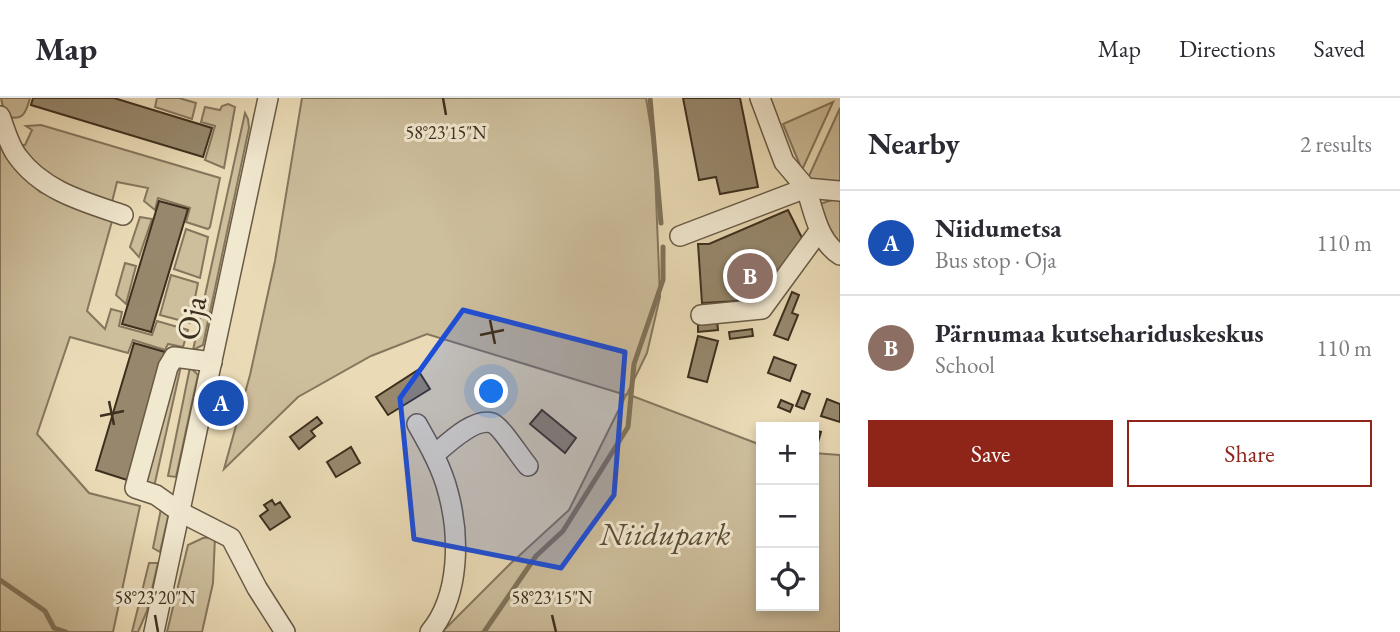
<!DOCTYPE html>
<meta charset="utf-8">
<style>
body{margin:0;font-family:"EB Garamond",serif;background:#f2f2f3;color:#2b2b33}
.controls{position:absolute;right:21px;bottom:21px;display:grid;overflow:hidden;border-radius:0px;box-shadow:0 4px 10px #0003}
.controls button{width:63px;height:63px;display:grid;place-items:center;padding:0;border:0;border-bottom:2px solid #e1e1e2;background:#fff;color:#2b2b33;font:35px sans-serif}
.you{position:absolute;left:492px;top:294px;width:24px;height:24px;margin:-18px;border:5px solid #fff;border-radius:50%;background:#1a73e8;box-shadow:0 0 0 10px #1a73e833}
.badge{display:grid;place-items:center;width:46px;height:46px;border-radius:50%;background:#8f2418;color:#fff;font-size:23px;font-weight:700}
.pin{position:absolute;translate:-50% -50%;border:4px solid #fff;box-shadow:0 2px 7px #0006}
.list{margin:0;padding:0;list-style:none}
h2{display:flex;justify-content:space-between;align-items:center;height:91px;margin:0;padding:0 28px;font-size:30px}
h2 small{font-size:23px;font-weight:400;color:#7c7c81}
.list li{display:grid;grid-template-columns:46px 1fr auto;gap:21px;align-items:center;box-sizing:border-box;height:105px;padding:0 28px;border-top:2px solid #e1e1e2}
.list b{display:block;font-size:26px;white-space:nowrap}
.list p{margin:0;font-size:23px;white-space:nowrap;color:#7c7c81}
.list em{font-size:23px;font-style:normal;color:#7c7c81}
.actions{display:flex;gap:14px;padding:21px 28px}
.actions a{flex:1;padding:16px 0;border:2px solid #8f2418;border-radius:0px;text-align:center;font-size:24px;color:#8f2418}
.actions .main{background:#8f2418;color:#fff}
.icon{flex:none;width:38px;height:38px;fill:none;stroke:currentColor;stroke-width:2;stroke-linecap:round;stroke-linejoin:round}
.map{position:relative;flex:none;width:840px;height:534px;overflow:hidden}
header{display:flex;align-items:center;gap:42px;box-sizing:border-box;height:98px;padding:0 35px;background:#fff;border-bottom:2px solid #e1e1e2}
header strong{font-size:33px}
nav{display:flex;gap:38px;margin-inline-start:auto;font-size:24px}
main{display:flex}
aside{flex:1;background:#fff}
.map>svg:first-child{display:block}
</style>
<header>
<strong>Map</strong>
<nav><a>Map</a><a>Directions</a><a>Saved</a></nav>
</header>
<main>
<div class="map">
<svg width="840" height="534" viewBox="0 0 840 534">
<rect width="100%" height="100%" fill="#eadbb6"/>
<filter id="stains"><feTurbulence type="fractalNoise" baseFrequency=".00286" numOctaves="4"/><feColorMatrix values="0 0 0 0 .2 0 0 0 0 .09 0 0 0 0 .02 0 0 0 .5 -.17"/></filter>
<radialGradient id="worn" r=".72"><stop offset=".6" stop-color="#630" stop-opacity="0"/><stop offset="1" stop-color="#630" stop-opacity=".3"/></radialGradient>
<g fill="#cdbe9c" stroke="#85765d" stroke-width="2">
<path d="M1 0H30C26 15 23 24 5 18Z"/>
<polygon points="157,0 179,0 196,5 192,21 155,9"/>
<polygon points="302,0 646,0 654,48 660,199 647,255 627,296 761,347 761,508 814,508 814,355 840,357 840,534 442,534 509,467 569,412 626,297 427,236 371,258 298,299 224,371 250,277 275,163"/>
<polygon points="833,4 802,72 783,26"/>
<polygon points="228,6 235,9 224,70 205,62 215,28 201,24 205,9 220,12 222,8"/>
<polygon points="840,10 840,84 819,83 808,80"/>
<polygon points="245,15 248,21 249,30 203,247 193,252"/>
<polygon points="41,27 220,80 210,129 208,131 186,124 190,110 158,100 155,112 144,103 148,90 117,84 112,104 50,85 18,47 25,47 32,32 26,28"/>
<polygon points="0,35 20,74 40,94 112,123 87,213 105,231 111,211 122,214 119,228 152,237 157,223 188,232 183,249 168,246 165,252 133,242 128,255 70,239 37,336 89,395 140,408 113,534 0,534"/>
<polygon points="835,101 840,101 840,152 832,144 820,106"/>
<polygon points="140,119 152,121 139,159 130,149"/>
<polygon points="186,131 208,139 200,180 174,171"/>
<polygon points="125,165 136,168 126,206 116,197"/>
<polygon points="171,177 198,185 190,225 160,217"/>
<polygon points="181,268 154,389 146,385 176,271"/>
<polygon points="190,269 198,277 176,379 168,378"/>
<polygon points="162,406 169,415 160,454 153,450"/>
<polygon points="215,439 213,485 202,534 167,534 188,447 203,440"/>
<polygon points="149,465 158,465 147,513 138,534 132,534"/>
</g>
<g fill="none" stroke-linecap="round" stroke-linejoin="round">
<g stroke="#81735a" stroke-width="5">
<polyline points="650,0 661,125"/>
<polyline points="0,482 45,513 54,530 66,534"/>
<polyline points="484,534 536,458 563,433 628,329 634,266 663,182 663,149"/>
</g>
</g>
<g fill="#97886d" stroke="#3d2f1e" stroke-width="2">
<polygon points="33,0 114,0 212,30 203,59 31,7"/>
<polygon points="683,0 740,0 758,89 720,96 716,79 699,82"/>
<polygon points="159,103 188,111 151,234 122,226"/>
<polygon points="788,112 802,140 758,202 702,205 698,146 709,146"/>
<polygon points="792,194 799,197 792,215 798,217 788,242 774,237"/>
<polygon points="717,222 718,232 698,234 698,224"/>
<polygon points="752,231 753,238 730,241 729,234"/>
<polygon points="698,238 718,243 707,284 688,279"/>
<polygon points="134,245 165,254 127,382 96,372"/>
<polygon points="774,259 796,267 790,283 768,275"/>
<polygon points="418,272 430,291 388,317 376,299"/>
<polygon points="802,293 810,296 804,311 796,308"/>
<polygon points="827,301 840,306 840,324 821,318"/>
<polygon points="781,302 793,307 790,314 778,309"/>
<polygon points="542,312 576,340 565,355 530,326"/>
<polygon points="317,319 322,325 311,333 315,338 299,351 290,339"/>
<polygon points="814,332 821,334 818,344 814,343"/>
<polygon points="351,349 360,365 336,379 327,364"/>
<polygon points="272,402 275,407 280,404 290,419 270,432 260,418 268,412 264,407"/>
</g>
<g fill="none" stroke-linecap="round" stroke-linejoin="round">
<g stroke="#685a44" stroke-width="22">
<g id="minor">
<polyline points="760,0 784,64 806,90 840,93"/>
<path d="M0 18C5 31 9 48 18 59 43 93 85 104 123 117"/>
<path d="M680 138 806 90C814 114 818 143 840 157"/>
<polyline points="701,217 762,211 819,133"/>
<polyline points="212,264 174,259 168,269 135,390 156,397 180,414 231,440 257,490 285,534"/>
<path d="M417 326C429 347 442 370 448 394 460 438 460 498 430 534"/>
<path d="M434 357C446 347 474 319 492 325 501 328 520 359 528 368"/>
<polyline points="154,534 268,0"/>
</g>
</g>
<use href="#minor" stroke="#f1e8d0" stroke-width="19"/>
</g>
<path fill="#1d4ed8" fill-opacity="0.2" stroke="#1d4ed8" stroke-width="5" stroke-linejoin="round" d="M463 212 625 254 614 397 561 470 414 441 400 300Z"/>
<path fill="none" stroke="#3d2f1e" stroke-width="2.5" d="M443 0 446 17M490 222 495 246M480 237 504 232M109 303 114 327M100 318 124 313M155 517 158 534M552 517 556 534"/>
<g text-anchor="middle" stroke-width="6" stroke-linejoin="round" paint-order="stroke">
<g font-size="32" fill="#3d2f1e" stroke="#f1e8d0">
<text transform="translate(191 220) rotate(-78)" y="11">Oja</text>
</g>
<g font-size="32" font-style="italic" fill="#5a4c37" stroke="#f1e8d0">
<text x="665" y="447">Niidupark</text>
</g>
</g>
<g font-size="18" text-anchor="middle" fill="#3d2f1e" stroke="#f1e8d0" stroke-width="6" stroke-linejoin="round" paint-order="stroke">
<text x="446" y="41">58°23'15"N</text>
<text x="155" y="506">58°23'20"N</text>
<text x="552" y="506">58°23'15"N</text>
</g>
<rect width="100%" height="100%" filter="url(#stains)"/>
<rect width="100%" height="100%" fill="url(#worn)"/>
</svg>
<div class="controls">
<button>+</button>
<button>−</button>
<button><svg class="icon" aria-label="locate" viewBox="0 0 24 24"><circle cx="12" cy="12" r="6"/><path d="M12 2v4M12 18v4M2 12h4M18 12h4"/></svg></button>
</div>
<div class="you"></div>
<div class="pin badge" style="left:221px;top:305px;background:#1a4fb4">A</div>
<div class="pin badge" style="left:750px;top:178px;background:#8d6e63">B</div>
</div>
<aside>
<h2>Nearby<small>2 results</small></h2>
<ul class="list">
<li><span class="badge" style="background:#1a4fb4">A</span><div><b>Niidumetsa</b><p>Bus stop · Oja</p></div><em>110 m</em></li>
<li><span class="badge" style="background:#8d6e63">B</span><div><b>Pärnumaa kutsehariduskeskus</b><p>School</p></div><em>110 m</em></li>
</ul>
<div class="actions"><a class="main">Save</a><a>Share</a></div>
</aside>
</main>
